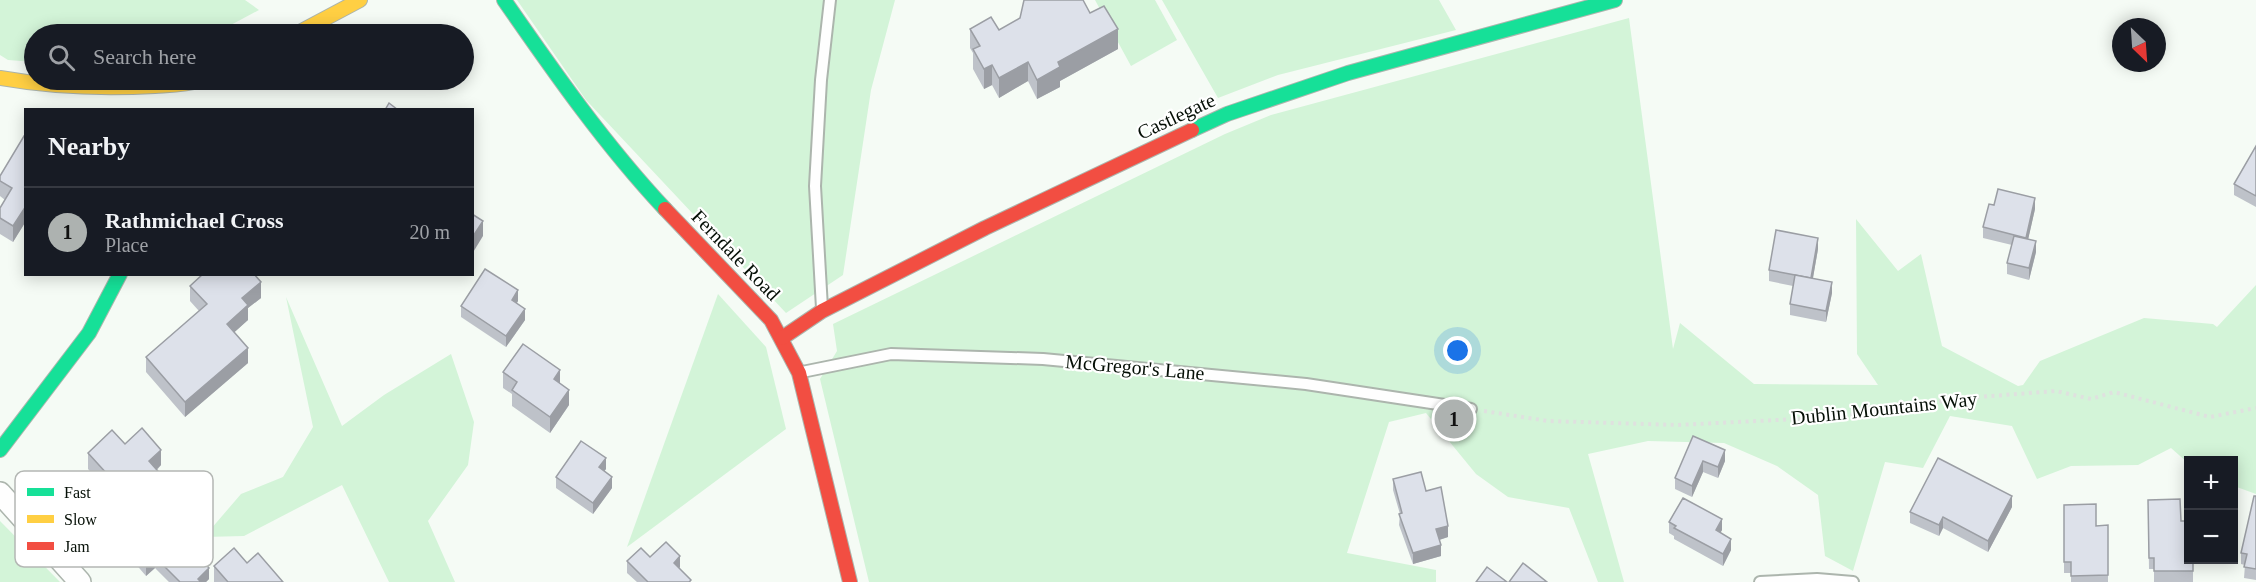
<!DOCTYPE html>
<meta charset="utf-8">
<style>
body{margin:0;font-family:"Times New Roman",serif;background:#20242c;color:#f1f3f6}
.controls{position:absolute;right:18px;bottom:18px;display:grid;overflow:hidden;border-radius:0px;box-shadow:0 3px 15px #0003}
.controls button{width:54px;height:54px;display:grid;place-items:center;padding:0;border:0;border-bottom:2px solid #363941;background:#171b24;color:#f1f3f6;font:30px sans-serif}
.compass{position:absolute;left:2112px;top:18px;width:54px;height:54px;border-radius:50%;background:#171b24;box-shadow:0 3px 15px #0003;rotate:155deg}
.you{position:absolute;left:1458px;top:351px;width:21px;height:21px;margin:-15px;border:4px solid #fff;border-radius:50%;background:#1a73e8;box-shadow:0 0 0 9px #1a73e833}
.badge{display:grid;place-items:center;width:39px;height:39px;border-radius:50%;background:#adb2b0;color:#111;font-size:20px;font-weight:700}
.pin{position:absolute;translate:-50% -50%;border:3px solid #fff;box-shadow:0 2px 6px #0006}
.list{margin:0;padding:0;list-style:none}
h2{display:flex;justify-content:space-between;align-items:center;height:78px;margin:0;padding:0 24px;font-size:26px}
h2 small{font-size:20px;font-weight:400;color:#9ea1a6}
.list li{display:grid;grid-template-columns:39px 1fr auto;gap:18px;align-items:center;box-sizing:border-box;height:90px;padding:0 24px;border-top:2px solid #363941}
.list b{display:block;font-size:22px;white-space:nowrap}
.list p{margin:0;font-size:20px;white-space:nowrap;color:#9ea1a6}
.list em{font-size:20px;font-style:normal;color:#9ea1a6}
.icon{flex:none;width:33px;height:33px;fill:none;stroke:currentColor;stroke-width:2;stroke-linecap:round;stroke-linejoin:round}
.map{position:relative;flex:none;width:2256px;height:582px;overflow:hidden}
.search{position:absolute;background:#171b24;box-shadow:0 3px 15px #0003;left:24px;top:24px;width:450px;height:66px;display:flex;align-items:center;gap:15px;box-sizing:border-box;padding:0 21px;border-radius:33px;color:#9ea1a6;font-size:22px}
.panel{position:absolute;background:#171b24;box-shadow:0 3px 15px #0003;left:24px;top:108px;width:450px;height:168px;border-radius:0px}
.map>svg:first-child{display:block}
</style>
<div class="map">
<svg width="2256" height="582" viewBox="0 0 2256 582">
<rect width="100%" height="100%" fill="#f5fbf5"/>
<g fill="#d3f4d8">
<polygon points="0,0 245,0 259,10 214,34 34,34 34,62 8,60 0,55"/>
<polygon points="517,0 895,0 871,90 843,275 786,313 586,100"/>
<polygon points="1095,0 1155,0 1177,40 1131,66"/>
<polygon points="1162,0 1439,0 1456,30 1278,75 1218,98"/>
<polygon points="1629,18 1673,349 1680,323 1754,384 1878,385 1857,354 1856,219 1898,271 1921,254 1942,346 2018,386 2023,385 2040,361 2144,318 2213,324 2217,327 2256,285 2256,494 2234,486 2234,460 2188,460 2188,463 2171,448 2138,465 2071,466 2037,479 2012,426 1950,416 1923,468 1885,462 1853,571 1825,556 1818,495 1777,466 1724,443 1648,441 1588,454 1624,582 1598,582 1569,508 1508,497 1476,474 1426,413 1389,422 1347,553 1436,570 1436,582 869,582 820,379 837,351 833,324 1225,134 1271,115"/>
<polygon points="718,294 766,347 786,429 627,547"/>
<polygon points="286,297 342,426 384,395 451,354 474,422 468,465 428,521 455,582 389,582 342,485 244,536 204,537 241,494 283,477 313,427"/>
<polygon points="0,521 60,582 0,582"/>
</g>
<g fill="none" stroke-linecap="round" stroke-linejoin="round">
<g stroke="#acb5ad" stroke-width="14">
<g id="lane">
<polyline points="822,308 815,186 821,80 830,0"/>
<polyline points="802,372 891,354 1043,359 1306,384 1471,409"/>
<polyline points="1760,582 1817,579 1853,582"/>
</g>
</g>
<g stroke="#acb5ad" stroke-width="24">
<polyline id="street" points="0,493 80,582"/>
</g>
<g stroke="#acb5ad" stroke-width="16">
<g id="fast">
<path d="M504 0C554 72 605 145 665 209"/>
<polyline points="1192,130 1227,114 1348,73 1615,0"/>
<polyline points="0,450 89,333 120,274"/>
</g>
</g>
<g stroke="#acb5ad" stroke-width="16">
<g id="slow">
<polyline points="296,34 360,0"/>
<path d="M0 78C51 87 102 89 155 86 170 85 186 85 201 80"/>
</g>
</g>
<g stroke="#acb5ad" stroke-width="16">
<g id="jam">
<polyline points="665,209 771,320 799,373 850,582"/>
<polyline points="782,338 822,311 985,228 1192,130"/>
</g>
</g>
<polyline stroke="#dfe1df" stroke-width="4" stroke-dasharray="3 4.5" stroke-linecap="butt" points="1484,411 1548,421 1678,425 1837,417 1965,398 2056,391 2091,399 2114,392 2210,417 2256,408"/>
<use href="#lane" stroke="#fefefe" stroke-width="10"/>
<use href="#street" stroke="#fefefe" stroke-width="21"/>
<use href="#fast" stroke="#16e098" stroke-width="14"/>
<use href="#slow" stroke="#ffcf43" stroke-width="14"/>
<use href="#jam" stroke="#f24e42" stroke-width="14"/>
</g>
<g fill="#bec2c9">
<polygon points="1090,13 1118,49 1060,81 1060,87 1037,99 1028,81 999,98 992,85 984,89 973,69 973,53 970,48 970,29 999,30"/>
<polygon points="26,137 26,221 13,242 0,234 0,208 5,200 0,196 0,176"/>
<polygon points="2256,146 2256,207 2234,195 2234,184"/>
<polygon points="1994,205 2035,209 2028,239 2036,252 2029,280 2007,274 2007,263 2012,245 1983,238 1983,227"/>
<polygon points="1818,249 1813,278 1832,293 1826,322 1790,315 1790,304 1793,286 1769,281 1769,270"/>
<polygon points="190,286 261,298 248,308 248,320 234,332 248,363 185,417 146,372 146,357 199,311 190,301"/>
<polygon points="518,301 517,303 525,320 506,347 461,317 461,306"/>
<polygon points="503,372 560,383 569,405 550,433 512,406 512,394 503,388"/>
<polygon points="1693,436 1725,461 1718,478 1703,472 1692,497 1675,489 1675,478"/>
<polygon points="125,444 161,465 157,470 164,493 145,511 128,494 119,502 88,469 88,453"/>
<polygon points="606,469 604,471 612,488 593,514 556,488 556,477"/>
<polygon points="1393,479 1426,491 1448,537 1439,540 1441,556 1413,564 1399,525 1400,514 1393,490"/>
<polygon points="2256,496 2256,580 2244,578 2245,565 2241,564 2241,553"/>
<polygon points="2148,500 2181,521 2193,560 2193,582 2154,582 2154,569 2149,569"/>
<polygon points="2064,505 2096,526 2108,525 2108,582 2071,582 2071,573 2064,573"/>
<polygon points="2012,507 1988,552 1943,528 1939,536 1910,523 1910,512"/>
<polygon points="1669,522 1722,530 1720,533 1731,550 1723,566 1674,539 1674,536 1669,533"/>
<polygon points="128,544 179,557 209,579 206,582 169,582 155,568 146,576 128,555"/>
<polygon points="650,557 680,567 679,568 691,582 637,582 627,573 627,561"/>
<polygon points="247,563 283,582 214,582 214,566"/>
</g>
<g fill="#9b9ea4">
<polygon points="1118,29 1118,49 1060,81 1060,87 1037,99 1037,80 1058,62"/>
<polygon points="1028,62 1028,81 999,98 999,78"/>
<polygon points="992,65 992,85 984,89 984,69"/>
<polygon points="2035,198 2035,209 2026,249 2026,238"/>
<polygon points="26,206 26,221 13,242 13,226"/>
<polygon points="483,221 483,236 472,254 472,238"/>
<polygon points="1818,238 1818,249 1811,289 1811,278"/>
<polygon points="2036,241 2036,252 2029,280 2029,268"/>
<polygon points="261,282 261,298 248,308 248,320 227,339 227,324 242,298"/>
<polygon points="1832,282 1832,293 1826,322 1826,311"/>
<polygon points="518,290 518,301 512,311 512,300"/>
<polygon points="525,309 525,320 506,347 506,336"/>
<polygon points="248,348 248,363 185,417 185,402"/>
<polygon points="560,370 560,386 554,379"/>
<polygon points="569,390 569,405 550,433 550,417"/>
<polygon points="161,450 161,465 149,477 149,461"/>
<polygon points="1725,450 1725,461 1718,478 1718,467"/>
<polygon points="606,458 606,469 599,478 599,467"/>
<polygon points="1703,461 1703,472 1692,497 1692,486"/>
<polygon points="612,477 612,488 593,514 593,503"/>
<polygon points="128,478 128,494 119,502 119,487"/>
<polygon points="164,478 164,493 145,511 145,496"/>
<polygon points="2012,496 2012,507 1988,552 1988,541"/>
<polygon points="1943,517 1943,528 1939,536 1939,525"/>
<polygon points="1722,519 1722,530 1716,541 1716,530"/>
<polygon points="1448,526 1448,537 1436,541 1436,529"/>
<polygon points="1731,539 1731,550 1723,566 1723,554"/>
<polygon points="1441,545 1441,556 1413,564 1413,553"/>
<polygon points="680,556 680,567 674,574 674,563"/>
<polygon points="155,557 155,568 146,576 146,565"/>
<polygon points="209,568 209,579 206,582 198,582 198,579"/>
</g>
<g fill="#dde1ea" stroke="#9b9ea4" stroke-width="1.5">
<polygon points="1024,0 1083,0 1090,13 1104,6 1118,29 1058,62 1060,67 1037,80 1028,62 999,78 992,65 984,69 973,49 980,46 970,29 991,17 999,30 1020,18"/>
<polygon points="389,103 398,110 385,110"/>
<polygon points="24,136 26,137 26,206 13,226 0,218 0,208 12,188 0,181 0,176"/>
<polygon points="2256,146 2256,196 2234,184"/>
<polygon points="1998,189 2035,198 2026,238 1983,227 1989,204 1994,205"/>
<polygon points="472,214 483,221 472,238"/>
<polygon points="1776,230 1818,238 1811,278 1769,270"/>
<polygon points="2014,236 2036,241 2029,268 2007,263"/>
<polygon points="485,269 518,290 512,300 525,309 506,336 461,306"/>
<polygon points="203,274 254,274 261,282 242,298 248,305 227,324 248,348 185,402 146,357 207,304 190,286"/>
<polygon points="1795,275 1832,282 1826,311 1790,304"/>
<polygon points="523,344 560,370 554,379 569,390 550,417 512,390 517,382 503,372"/>
<polygon points="142,428 161,450 149,461 164,478 145,496 128,478 119,487 88,453 112,430 125,444"/>
<polygon points="1693,436 1725,450 1718,467 1703,461 1692,486 1675,478"/>
<polygon points="581,441 606,458 599,467 612,477 593,503 556,477"/>
<polygon points="1938,458 2012,496 1988,541 1943,517 1939,525 1910,512"/>
<polygon points="1421,472 1426,491 1441,487 1448,526 1436,529 1441,545 1413,553 1399,514 1402,513 1393,479"/>
<polygon points="2254,496 2256,496 2256,569 2244,567 2247,554 2241,553"/>
<polygon points="1683,498 1722,519 1716,530 1731,539 1723,554 1674,528 1676,526 1669,522"/>
<polygon points="2180,499 2181,521 2188,521 2188,560 2193,560 2193,571 2154,571 2154,558 2149,558 2148,500"/>
<polygon points="2096,504 2096,526 2108,525 2108,575 2071,576 2071,562 2064,562 2064,505"/>
<polygon points="150,525 179,557 189,547 209,568 198,579 201,582 180,582 155,557 146,565 128,544"/>
<polygon points="666,542 680,556 674,563 691,580 689,582 648,582 627,561 641,548 650,557"/>
<polygon points="234,548 247,563 258,553 283,582 228,582 214,566"/>
<polygon points="1523,563 1547,582 1509,582"/>
<polygon points="1487,567 1507,582 1476,582"/>
</g>
<g text-anchor="middle" stroke-width="4.5" stroke-linejoin="round" paint-order="stroke">
<g font-size="20" fill="#050f06" stroke="#fff">
<text transform="translate(1176 116) rotate(-25)" y="7">Castlegate</text>
<text transform="translate(736 255) rotate(46)" y="7">Ferndale Road</text>
<text transform="translate(1135 367) rotate(5)" y="7">McGregor's Lane</text>
<text transform="translate(1884 408) rotate(-6)" y="7">Dublin Mountains Way</text>
</g>
</g>
<rect x="15" y="471" width="198" height="96" rx="9" fill="#fff" stroke="#b4b7b4" stroke-width="1.5"/>
<rect x="27" y="488" width="27" height="8" fill="#16e098"/>
<rect x="27" y="515" width="27" height="8" fill="#ffcf43"/>
<rect x="27" y="542" width="27" height="8" fill="#f24e42"/>
<g font-size="16" fill="#050f06">
<text x="64" y="498">Fast</text>
<text x="64" y="525">Slow</text>
<text x="64" y="552">Jam</text>
</g>
</svg>
<div class="controls">
<button>+</button>
<button>−</button>
</div>
<svg class="compass" viewBox="-18 -18 36 36"><path d="M0-13l5 13h-10z" fill="#e53935"/><path d="M0 13l5-13h-10z" fill="#9ea1a6"/></svg>
<div class="you"></div>
<div class="pin badge" style="left:1454px;top:419px">1</div>
<div class="search"><svg class="icon" aria-label="search" viewBox="0 0 24 24"><circle cx="10" cy="10" r="6"/><path d="M15 15l6 6"/></svg>Search here</div>
<section class="panel">
<h2>Nearby<small></small></h2>
<ul class="list">
<li><span class="badge">1</span><div><b>Rathmichael Cross</b><p>Place</p></div><em>20 m</em></li>
</ul>
</section>
</div>
